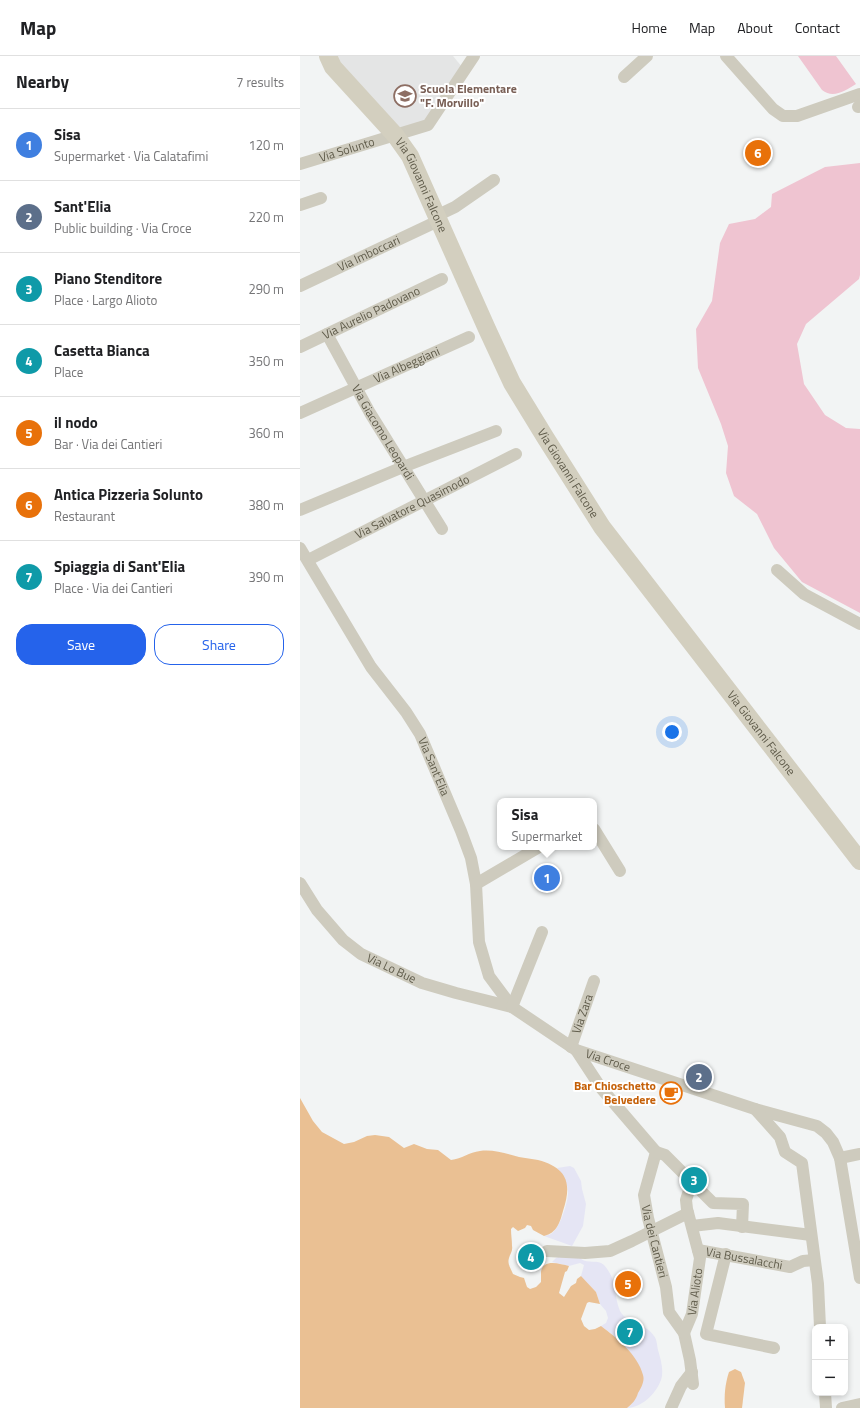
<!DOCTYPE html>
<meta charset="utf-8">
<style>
body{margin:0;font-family:"Titillium Web",sans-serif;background:#f2f2f2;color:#202124}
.controls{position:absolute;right:12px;bottom:12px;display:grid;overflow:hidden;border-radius:8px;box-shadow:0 2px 6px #0003}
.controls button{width:36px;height:36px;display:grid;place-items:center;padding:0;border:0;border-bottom:1px solid #e0e0e0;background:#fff;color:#202124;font:20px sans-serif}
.you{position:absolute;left:372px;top:676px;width:14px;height:14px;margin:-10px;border:3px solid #fff;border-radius:50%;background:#1a73e8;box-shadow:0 0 0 6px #1a73e833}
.badge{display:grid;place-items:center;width:26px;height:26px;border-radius:50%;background:#2563eb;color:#fff;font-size:13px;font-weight:700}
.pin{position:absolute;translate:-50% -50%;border:2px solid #fff;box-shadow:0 1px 4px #0006}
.popup{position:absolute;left:197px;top:742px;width:100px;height:52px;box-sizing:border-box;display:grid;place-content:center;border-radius:8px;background:#fff;filter:drop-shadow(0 1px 3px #0005);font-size:13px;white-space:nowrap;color:#757577}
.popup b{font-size:15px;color:#202124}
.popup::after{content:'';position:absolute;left:50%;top:100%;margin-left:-8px;border:8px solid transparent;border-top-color:#fff}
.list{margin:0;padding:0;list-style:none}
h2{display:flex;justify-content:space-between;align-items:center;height:52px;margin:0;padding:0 16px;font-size:17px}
h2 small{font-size:13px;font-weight:400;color:#757577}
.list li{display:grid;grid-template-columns:26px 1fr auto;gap:12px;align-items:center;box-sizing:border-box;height:72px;padding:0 16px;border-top:1px solid #e0e0e0}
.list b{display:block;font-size:15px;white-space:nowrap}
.list p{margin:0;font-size:13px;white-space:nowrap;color:#757577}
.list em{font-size:13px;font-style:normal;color:#757577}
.actions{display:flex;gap:8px;padding:12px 16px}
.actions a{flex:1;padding:9px 0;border:1px solid #2563eb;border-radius:16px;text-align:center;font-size:14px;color:#2563eb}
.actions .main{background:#2563eb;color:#fff}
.map{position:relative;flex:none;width:560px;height:1352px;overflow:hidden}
header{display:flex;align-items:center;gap:24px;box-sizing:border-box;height:56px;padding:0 20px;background:#fff;border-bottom:1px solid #e0e0e0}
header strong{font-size:19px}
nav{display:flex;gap:22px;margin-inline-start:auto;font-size:14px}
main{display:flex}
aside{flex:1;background:#fff}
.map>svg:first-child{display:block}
</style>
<header>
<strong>Map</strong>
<nav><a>Home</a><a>Map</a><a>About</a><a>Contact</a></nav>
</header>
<main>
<aside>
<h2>Nearby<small>7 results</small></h2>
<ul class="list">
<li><span class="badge" style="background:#3f7fe0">1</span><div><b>Sisa</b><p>Supermarket · Via Calatafimi</p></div><em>120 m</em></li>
<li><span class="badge" style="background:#5c6f8a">2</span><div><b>Sant'Elia</b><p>Public building · Via Croce</p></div><em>220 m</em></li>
<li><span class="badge" style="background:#0f9aa8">3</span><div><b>Piano Stenditore</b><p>Place · Largo Alioto</p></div><em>290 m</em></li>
<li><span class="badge" style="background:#0f9aa8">4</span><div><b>Casetta Bianca</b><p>Place</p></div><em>350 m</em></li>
<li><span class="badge" style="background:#e8710a">5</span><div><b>il nodo</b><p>Bar · Via dei Cantieri</p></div><em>360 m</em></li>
<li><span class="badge" style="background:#e8710a">6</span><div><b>Antica Pizzeria Solunto</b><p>Restaurant</p></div><em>380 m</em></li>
<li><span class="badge" style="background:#0f9aa8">7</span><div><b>Spiaggia di Sant'Elia</b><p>Place · Via dei Cantieri</p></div><em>390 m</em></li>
</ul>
<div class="actions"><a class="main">Save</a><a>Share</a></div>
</aside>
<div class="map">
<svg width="560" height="1352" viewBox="0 0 560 1352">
<rect width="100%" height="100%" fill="#f2f4f4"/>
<polygon fill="#e4e5e5" points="38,0 153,0 162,11 123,68 98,74 39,6"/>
<g fill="#efc4d1">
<path d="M498 0H536L556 28C545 35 533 43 522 34Z"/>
<polygon points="560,107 560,219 559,223 506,268 497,288 504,328 525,359 546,372 560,373 560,557 502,526 474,492 457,458 434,440 426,417 428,390 421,368 398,312 396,273 412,245 420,187 429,168 455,163 471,151 472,138 525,111"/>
</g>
<g fill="#e5e5f4">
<path d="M270 1110 274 1112 281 1125 282 1133 286 1148 283 1170 272 1190 244 1180C249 1179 252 1178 255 1174 261 1168 269 1143 268 1135 267 1125 263 1119 257 1112Z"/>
<path d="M265 1198 281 1201V1203C288 1208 298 1203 304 1209 318 1225 313 1238 320 1255 327 1268 346 1267 354 1280 357 1283 357 1290 358 1294 361 1304 364 1315 361 1324 356 1338 341 1352 327 1352L331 1349 339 1310C327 1292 318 1282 301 1270L306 1267 308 1262 306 1255 300 1248 296 1236 281 1220 284 1209 280 1207 269 1210 252 1206 256 1202Z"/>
</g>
<g fill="#eac093">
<path d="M0 1042 13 1065 22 1076 44 1088 54 1086 67 1080 75 1079 89 1081 104 1092 114 1088 127 1093 138 1094 151 1104C162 1103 169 1096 180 1095 193 1093 207 1098 219 1101 225 1102 232 1103 238 1104 268 1112 272 1128 263 1155 260 1166 257 1177 244 1180L233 1174 231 1170 227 1169 225 1172 218 1175 213 1171 211 1173C211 1179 212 1184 212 1190 213 1195 210 1198 209 1202 207 1208 211 1213 213 1218L220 1221 224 1222 227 1231 230 1233 236 1231 241 1226C241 1223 241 1219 241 1216 243 1202 260 1208 269 1210L267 1215 265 1216 259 1237 264 1241 271 1230 276 1227 277 1223 281 1220 296 1236 300 1248 289 1246 287 1247 281 1263 284 1270 289 1274 295 1273 301 1270C316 1281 338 1299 343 1319 345 1325 341 1332 338 1337 336 1344 332 1348 327 1352H0Z"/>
<path d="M435 1313 441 1316 445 1327 442 1352H425C424 1340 425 1328 429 1316Z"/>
</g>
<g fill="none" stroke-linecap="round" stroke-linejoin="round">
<g stroke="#cecbbe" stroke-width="12">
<polyline points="426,0 473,53 483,60 497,60 560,38"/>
<polyline points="324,21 347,0"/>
<polyline points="558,51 560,49"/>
<path id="s1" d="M0 108 128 69 174 0"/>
<polyline points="0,149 21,142"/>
<polyline points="136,160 155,151 194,124"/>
<path id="s2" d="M0 230 138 165"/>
<path id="s3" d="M27 278 70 357 142 473"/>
<path id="s4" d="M0 291 142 223"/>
<path id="s5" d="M0 357 169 281"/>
<polyline points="0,454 103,411 196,375"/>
<path id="s6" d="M0 492 71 611 106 656 120 678 161 775 171 802 176 828 179 886 189 920 212 951"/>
<path id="s7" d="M8 504 216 398"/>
<polyline points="477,514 504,538 560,568"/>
<polyline points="294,773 320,815"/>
<path id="s8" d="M0 827 17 854 43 884 61 898 122 927 156 937 212 951 276 994 455 1053 517 1070 526 1077 533 1086 540 1102 560 1222"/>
<polyline points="176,828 239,791"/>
<polyline points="212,951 242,876"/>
<path id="s9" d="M271 991 294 925"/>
<path id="s10" d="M276 994 301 1032 356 1096 344 1139 348 1162 366 1231 369 1256 384 1277 390 1304 393 1328"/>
<polyline points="455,1053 480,1081 485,1096 502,1107 518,1228 520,1271"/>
<polyline points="356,1096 365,1099 413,1147 443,1148 442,1171"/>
<polyline points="540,1102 560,1098"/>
<polyline points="392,1170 418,1167 511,1179"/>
<path id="s11" d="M398 1194 490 1211 503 1205 514 1204"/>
<polyline points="247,1195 285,1197 310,1195 332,1185 388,1157"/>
<polyline points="426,1198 406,1278 474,1292"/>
<path id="s12" d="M384 1277 392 1258 400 1202 387 1153 386 1144 392 1125"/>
<polyline points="525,1337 526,1352"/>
<polyline points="371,1352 381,1330 392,1316"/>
<polyline points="542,1352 560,1348"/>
</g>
<path stroke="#d3cfbf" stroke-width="18" id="s13" d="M28 0 33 11 95 79 110 100 187 273 212 327 245 381 302 471 560 805"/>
</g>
<defs>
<g id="school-ring" transform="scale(1.15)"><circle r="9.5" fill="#fff" stroke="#8d6e63" stroke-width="1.5"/><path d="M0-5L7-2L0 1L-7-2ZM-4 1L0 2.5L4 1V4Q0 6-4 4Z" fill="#8d6e63"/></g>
<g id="cafe-ring" transform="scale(1.15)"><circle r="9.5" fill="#fff" stroke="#e8710a" stroke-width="1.5"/><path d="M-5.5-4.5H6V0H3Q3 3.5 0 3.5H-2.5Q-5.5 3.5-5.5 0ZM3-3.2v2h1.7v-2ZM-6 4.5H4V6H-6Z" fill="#e8710a"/></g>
</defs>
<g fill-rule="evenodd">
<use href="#school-ring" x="105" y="40"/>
<use href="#cafe-ring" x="371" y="1037"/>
</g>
<g text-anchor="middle" stroke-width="4" stroke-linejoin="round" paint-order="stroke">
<g font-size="12" font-weight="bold" fill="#785e54" stroke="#fff" text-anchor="start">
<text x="120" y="37">Scuola Elementare<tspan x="120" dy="14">"F. Morvillo"</tspan></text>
</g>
<g font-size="12" fill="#5f5b4a" stroke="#fff">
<text dy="4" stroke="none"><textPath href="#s1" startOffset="49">Via Solunto</textPath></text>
<text dy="4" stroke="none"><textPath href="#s13" startOffset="161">Via Giovanni Falcone</textPath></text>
<text dy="4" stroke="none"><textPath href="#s2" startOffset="76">Via Imboccari</textPath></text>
<text dy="4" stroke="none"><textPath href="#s4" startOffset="79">Via Aurelio Padovano</textPath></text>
<text dy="4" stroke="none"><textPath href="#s5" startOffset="117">Via Albeggiani</textPath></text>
<text dy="4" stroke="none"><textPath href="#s3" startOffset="113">Via Giacomo Leopardi</textPath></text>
<text dy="4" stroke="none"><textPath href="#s13" startOffset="485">Via Giovanni Falcone</textPath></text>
<text dy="4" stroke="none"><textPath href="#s7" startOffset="117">Via Salvatore Quasimodo</textPath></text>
<text dy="4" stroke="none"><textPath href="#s13" startOffset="809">Via Giovanni Falcone</textPath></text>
<text dy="4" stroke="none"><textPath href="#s6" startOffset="257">Via Sant'Elia</textPath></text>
<text dy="4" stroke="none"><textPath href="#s8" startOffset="128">Via Lo Bue</textPath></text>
<text dy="4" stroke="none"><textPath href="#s9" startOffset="35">Via Zara</textPath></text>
<text dy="4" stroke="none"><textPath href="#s8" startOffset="366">Via Croce</textPath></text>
<text dy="4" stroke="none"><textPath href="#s10" startOffset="222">Via dei Cantieri</textPath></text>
<text dy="4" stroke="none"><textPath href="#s11" startOffset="47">Via Bussalacchi</textPath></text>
<text dy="4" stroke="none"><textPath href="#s12" startOffset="43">Via Alioto</textPath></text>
</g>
<g font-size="12" font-weight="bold" fill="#c56008" stroke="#fff" text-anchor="end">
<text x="356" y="1034">Bar Chioschetto<tspan x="356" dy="14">Belvedere</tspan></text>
</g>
</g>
</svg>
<div class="controls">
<button>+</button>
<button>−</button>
</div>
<div class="you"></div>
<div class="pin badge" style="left:247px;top:822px;background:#3f7fe0">1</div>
<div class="popup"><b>Sisa</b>Supermarket</div>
<div class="pin badge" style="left:399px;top:1021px;background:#5c6f8a">2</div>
<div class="pin badge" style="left:394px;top:1124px;background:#0f9aa8">3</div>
<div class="pin badge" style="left:231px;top:1201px;background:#0f9aa8">4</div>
<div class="pin badge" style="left:328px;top:1228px;background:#e8710a">5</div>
<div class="pin badge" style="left:458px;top:97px;background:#e8710a">6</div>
<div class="pin badge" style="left:330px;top:1276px;background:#0f9aa8">7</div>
</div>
</main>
